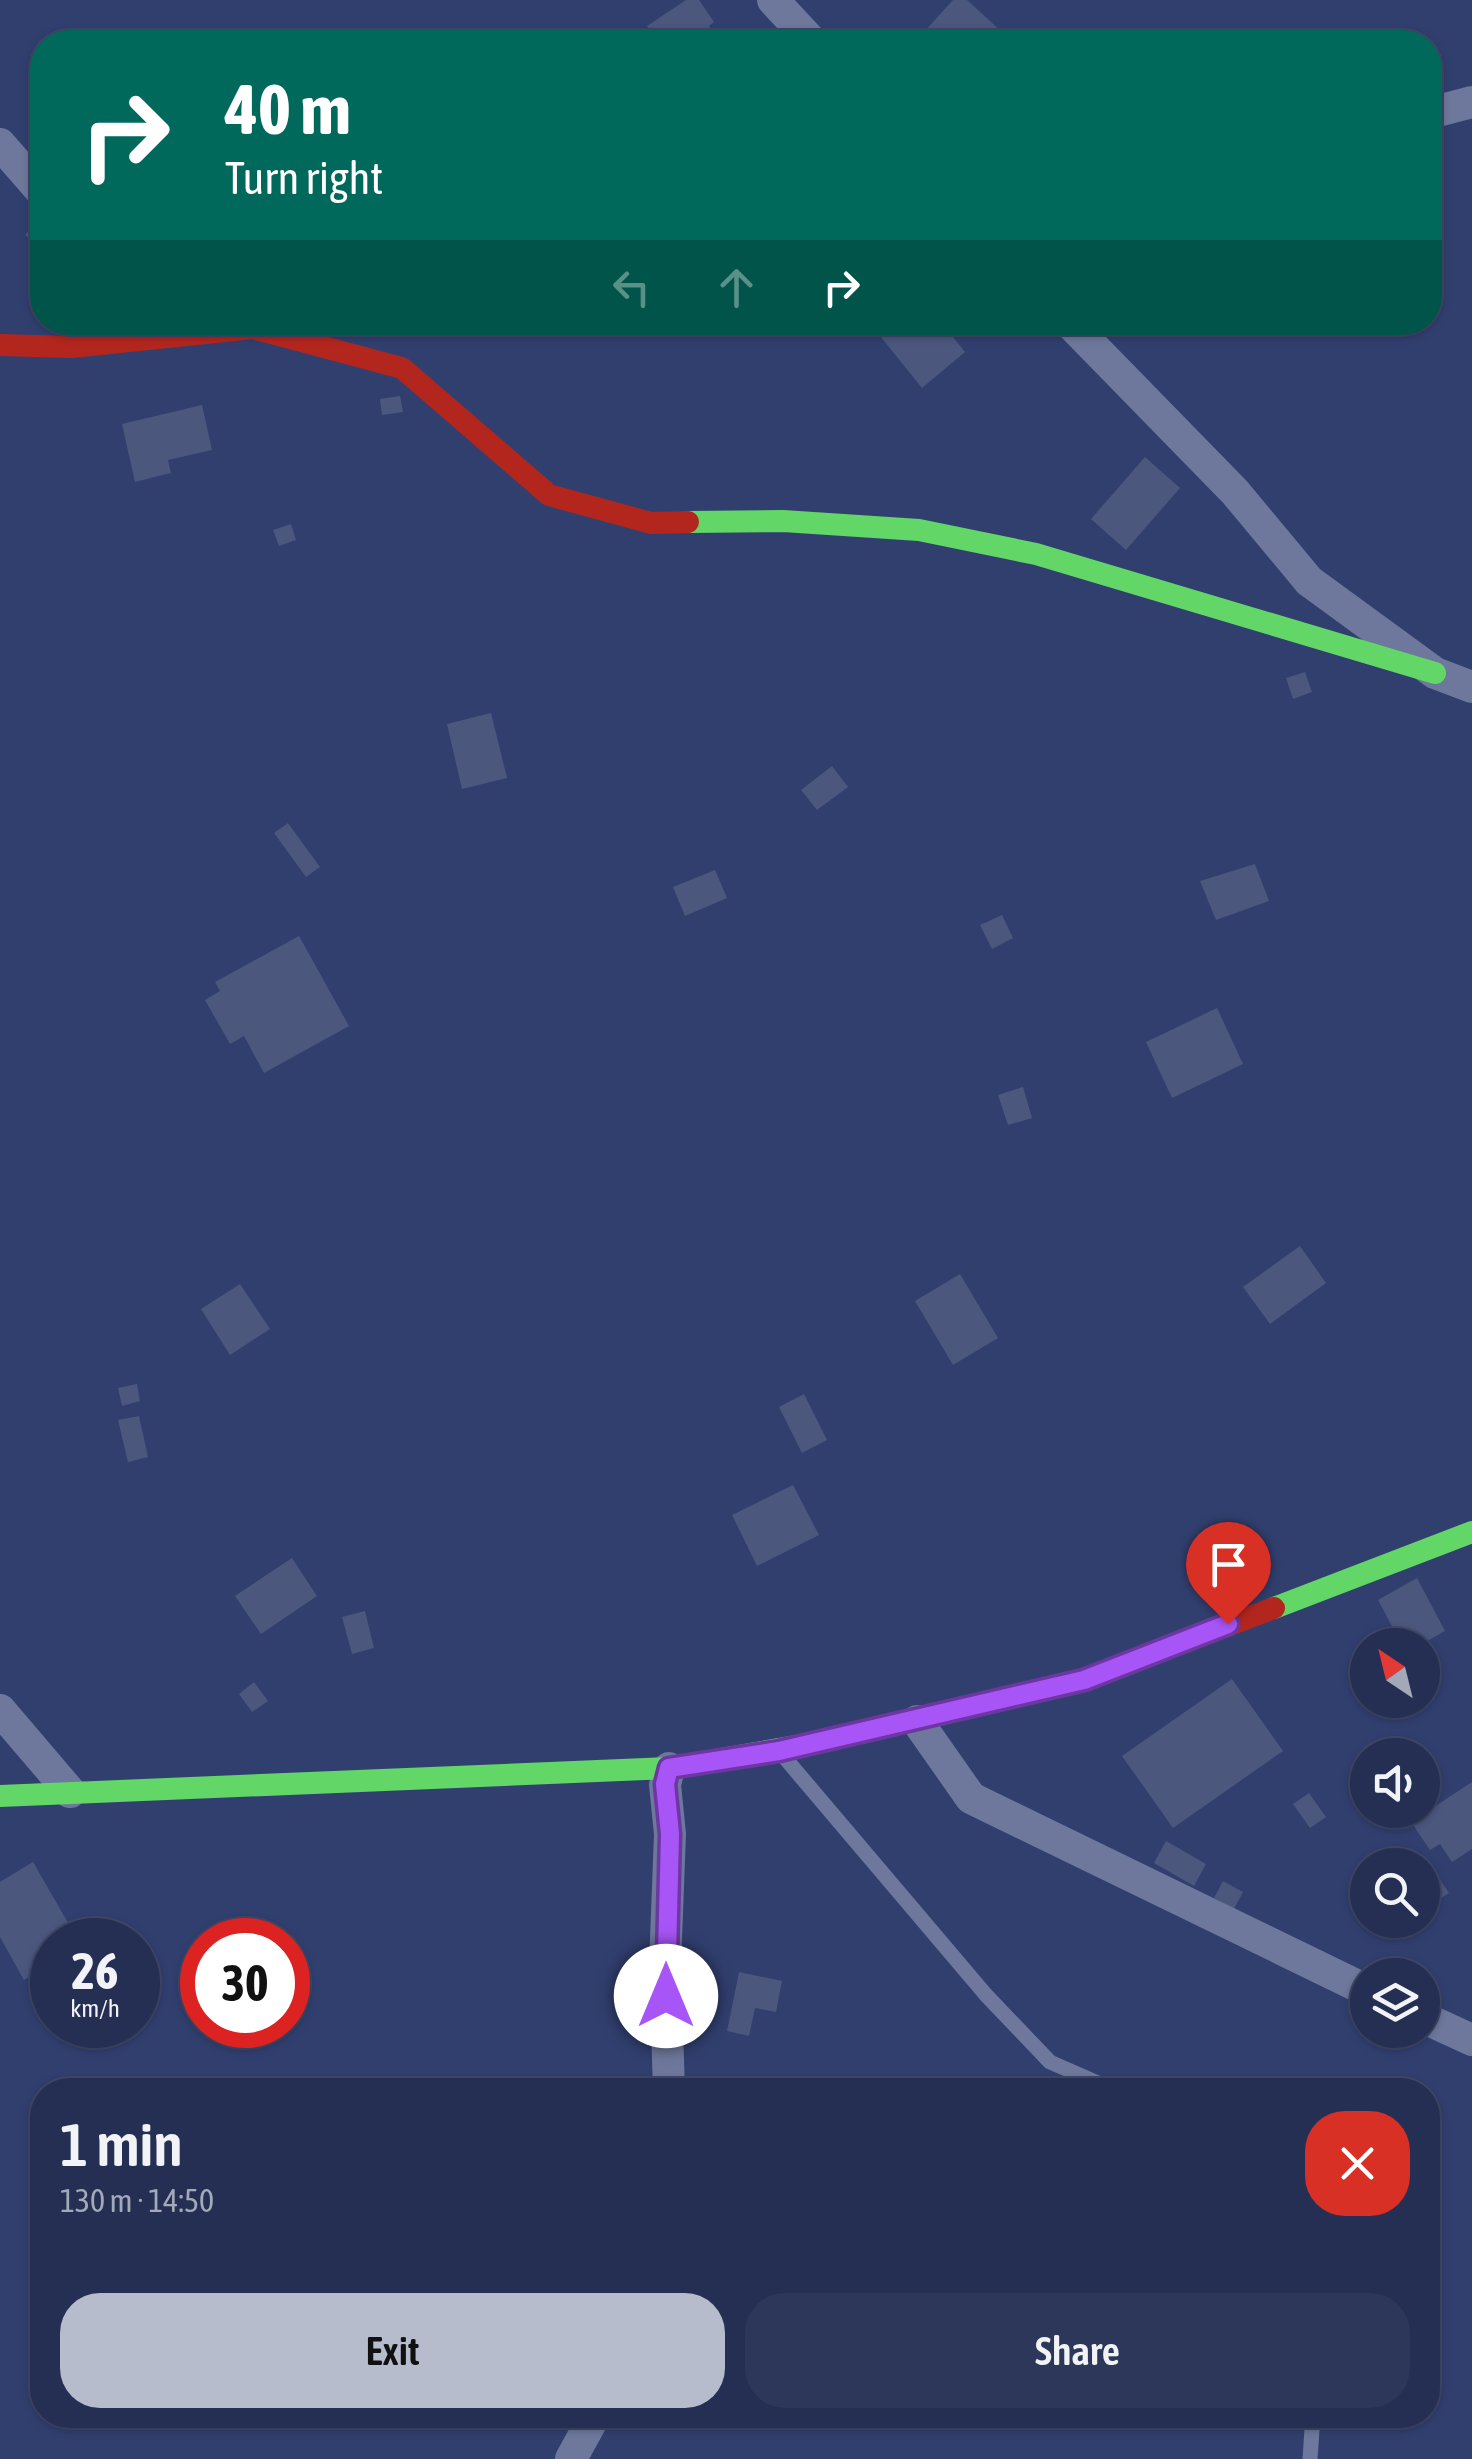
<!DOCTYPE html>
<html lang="en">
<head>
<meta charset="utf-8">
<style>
	body { margin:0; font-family:"Asap Condensed",sans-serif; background:#2d375a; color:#f1f3f6; height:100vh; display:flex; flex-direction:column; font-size:38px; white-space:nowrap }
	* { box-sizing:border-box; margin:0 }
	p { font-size:32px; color:#a3a9b8 }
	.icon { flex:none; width:55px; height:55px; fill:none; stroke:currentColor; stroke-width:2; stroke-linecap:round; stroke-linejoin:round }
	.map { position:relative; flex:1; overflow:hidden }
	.sheet { position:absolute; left:30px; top:2078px; width:1410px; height:350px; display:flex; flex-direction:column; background:#252f53; border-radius:40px; box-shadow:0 2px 8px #0004,0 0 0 2px #424a6a }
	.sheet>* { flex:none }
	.guide { position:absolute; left:30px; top:30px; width:1412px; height:305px; border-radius:40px; box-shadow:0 2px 8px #0004,0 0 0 2px #424a6a; background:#00695c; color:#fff; overflow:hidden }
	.needle { width:65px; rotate:325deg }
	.fabs { position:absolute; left:1350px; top:1628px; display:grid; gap:20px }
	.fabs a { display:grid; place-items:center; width:90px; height:90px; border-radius:50%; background:#252f53; box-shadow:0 2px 8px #0004,0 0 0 2px #424a6a; font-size:50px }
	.speed { position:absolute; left:30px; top:1918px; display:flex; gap:20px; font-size:50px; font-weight:700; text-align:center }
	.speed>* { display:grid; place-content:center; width:130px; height:130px; border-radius:50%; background:#252f53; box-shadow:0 2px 8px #0004,0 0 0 2px #424a6a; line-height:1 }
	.speed small { font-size:25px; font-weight:400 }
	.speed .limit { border:15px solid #d22; background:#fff; color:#111 }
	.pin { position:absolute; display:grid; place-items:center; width:85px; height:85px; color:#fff; margin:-102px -42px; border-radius:50% 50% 50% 0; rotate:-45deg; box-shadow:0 0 10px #0007 }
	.pin .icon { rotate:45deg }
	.me { position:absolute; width:110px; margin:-55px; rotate:0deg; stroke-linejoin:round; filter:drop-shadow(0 0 8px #0008) }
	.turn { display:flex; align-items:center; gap:35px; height:210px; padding:0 30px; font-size:45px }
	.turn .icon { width:130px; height:130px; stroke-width:2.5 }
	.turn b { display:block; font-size:70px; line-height:85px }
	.lanes { display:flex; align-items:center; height:95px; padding:0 30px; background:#0003; justify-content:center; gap:50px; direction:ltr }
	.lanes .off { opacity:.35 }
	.round { display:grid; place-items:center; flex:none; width:105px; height:105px; border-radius:40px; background:#2d375a }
	.overview { display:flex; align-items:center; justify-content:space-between; height:170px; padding:0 30px }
	h1 { font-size:60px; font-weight:600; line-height:75px }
	.action { display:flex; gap:20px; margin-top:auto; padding:20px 30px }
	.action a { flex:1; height:115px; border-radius:40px; background:#b7bccd; color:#111; font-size:40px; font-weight:600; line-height:115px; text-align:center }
	.action a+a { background:#2d375a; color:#f1f3f6 }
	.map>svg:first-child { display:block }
	.building { fill:#4c577e }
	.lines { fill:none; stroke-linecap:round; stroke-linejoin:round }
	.lane { stroke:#6d789c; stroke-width:15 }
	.street { stroke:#6d789c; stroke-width:32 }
	.fast { stroke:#63d668; stroke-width:22 }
	.jam { stroke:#b3261e; stroke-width:22 }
	.route-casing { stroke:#6d37a1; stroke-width:25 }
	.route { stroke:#a855f7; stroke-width:18 }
</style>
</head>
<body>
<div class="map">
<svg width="1472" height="2459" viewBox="0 0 1472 2459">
	<rect width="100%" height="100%" fill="#313f6f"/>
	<path class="building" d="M 686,0 L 699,0 L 714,22 L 709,26 L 721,42 L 658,42 L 647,26 Z
		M 953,0 L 967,0 L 1013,42 L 915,42 Z
		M 42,216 L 42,250 L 25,235 Z
		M 876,322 L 941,322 L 965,352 L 922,388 L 872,326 Z
		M 400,396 L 403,412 L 382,415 L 380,399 Z
		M 202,405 L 212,450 L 168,460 L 171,473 L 135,482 L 122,424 Z
		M 1145,457 L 1180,488 L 1126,550 L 1091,519 Z
		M 291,524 L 296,540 L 279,546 L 273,530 Z
		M 1305,672 L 1312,692 L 1293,699 L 1286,678 Z
		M 491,713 L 507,778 L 462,789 L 447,724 Z
		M 832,766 L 848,787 L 817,810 L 801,790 Z
		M 288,823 L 320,867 L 306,877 L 274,833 Z
		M 1255,864 L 1269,901 L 1216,920 L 1200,881 Z
		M 715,870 L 727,898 L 685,916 L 673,887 Z
		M 1002,915 L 1013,938 L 992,949 L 980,925 Z
		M 299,936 L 349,1026 L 264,1073 L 244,1036 L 230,1044 L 205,1000 L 220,991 L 215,982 Z
		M 1217,1008 L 1243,1064 L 1172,1098 L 1146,1042 Z
		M 1023,1087 L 1032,1118 L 1008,1125 L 998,1095 Z
		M 1300,1246 L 1326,1283 L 1270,1324 L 1243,1287 Z
		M 960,1274 L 998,1338 L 953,1365 L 915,1301 Z
		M 240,1284 L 270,1329 L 230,1355 L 201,1309 Z
		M 137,1384 L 140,1401 L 122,1406 L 118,1388 Z
		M 804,1394 L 827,1440 L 802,1453 L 779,1407 Z
		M 139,1416 L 148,1457 L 128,1462 L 118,1420 Z
		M 793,1485 L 819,1535 L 757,1566 L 732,1515 Z
		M 292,1558 L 317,1596 L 261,1634 L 235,1596 Z
		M 1417,1578 L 1445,1631 L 1420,1645 L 1402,1645 L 1378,1600 Z
		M 365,1611 L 374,1648 L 352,1654 L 342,1617 Z
		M 1232,1679 L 1283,1751 L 1173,1828 L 1122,1756 Z
		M 254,1682 L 268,1701 L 252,1712 L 239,1694 Z
		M 1472,1782 L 1472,1849 L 1452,1862 L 1440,1844 L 1430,1850 L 1411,1822 Z
		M 1309,1793 L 1326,1817 L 1310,1828 L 1293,1804 Z
		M 1166,1841 L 1206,1864 L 1194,1886 L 1154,1863 Z
		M 33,1862 L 78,1940 L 52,1940 L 52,1963 L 24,1980 L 0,1937 L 0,1882 Z
		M 1430,1865 L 1449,1893 L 1422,1910 L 1422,1871 Z
		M 1223,1881 L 1243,1892 L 1234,1909 L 1214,1898 Z
		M 739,1972 L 782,1981 L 776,2012 L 755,2008 L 749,2036 L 727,2031 Z"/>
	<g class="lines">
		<path class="lane" d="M 785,1758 L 986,1995 L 1050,2062 L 1114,2090
			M 1310,2459 L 1313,2415"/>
		<path class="street" d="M 773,0 L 812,42
			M 1430,113 L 1472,102
			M 0,144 L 42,192
			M 1069,322 L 1235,492 L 1309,581 L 1435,673 L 1472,687
			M 0,1710 L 70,1792
			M 917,1721 L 971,1798 L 1368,1991
			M 669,1768 L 665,1785 L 670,1834 L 665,1965 L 669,2090
			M 1422,2017 L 1472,2040
			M 571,2459 L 595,2415"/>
		<path class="fast" d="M 688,522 L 783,521 L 919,530 L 1036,554 L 1435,673
			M 1274,1608 L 1472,1532
			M 0,1796 L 669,1768 L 814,1743"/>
		<path class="jam" d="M 0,345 L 72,347 L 253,328 L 402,368 L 549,495 L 651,523 L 688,522
			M 814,1743 L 1085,1680 L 1274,1608"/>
	</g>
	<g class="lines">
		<g class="route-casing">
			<path id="route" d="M 666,1996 L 670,1834 L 665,1784 L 669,1768 L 779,1751 L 1084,1680 L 1228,1624"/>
		</g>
		<use href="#route" class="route"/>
	</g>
</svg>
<div class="fabs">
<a><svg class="needle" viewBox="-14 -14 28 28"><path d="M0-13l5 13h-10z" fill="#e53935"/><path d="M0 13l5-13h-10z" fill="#a3a9b8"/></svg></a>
<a><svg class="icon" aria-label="sound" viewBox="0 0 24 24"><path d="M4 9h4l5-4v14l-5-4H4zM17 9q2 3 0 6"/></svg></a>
<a><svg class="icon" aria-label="search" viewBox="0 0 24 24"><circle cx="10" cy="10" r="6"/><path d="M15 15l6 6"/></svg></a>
<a><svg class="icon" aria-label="layers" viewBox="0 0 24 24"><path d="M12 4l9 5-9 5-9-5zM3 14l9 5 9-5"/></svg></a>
</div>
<div class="speed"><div>26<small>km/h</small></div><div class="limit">30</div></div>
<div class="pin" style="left:1228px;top:1624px;background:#d93025"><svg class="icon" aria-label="arrive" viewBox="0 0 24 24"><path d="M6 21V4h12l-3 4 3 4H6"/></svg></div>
<svg class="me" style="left:666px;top:1996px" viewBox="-20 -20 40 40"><circle r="19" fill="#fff"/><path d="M0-13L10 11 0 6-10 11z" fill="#a855f7"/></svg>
<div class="guide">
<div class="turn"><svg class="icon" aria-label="right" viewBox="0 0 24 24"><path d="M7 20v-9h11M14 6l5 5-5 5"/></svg><div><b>40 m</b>Turn right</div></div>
<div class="lanes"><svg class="icon off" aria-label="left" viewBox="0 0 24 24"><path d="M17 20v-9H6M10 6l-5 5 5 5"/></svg><svg class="icon off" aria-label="ahead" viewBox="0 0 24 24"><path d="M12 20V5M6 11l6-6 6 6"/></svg><svg class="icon" aria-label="right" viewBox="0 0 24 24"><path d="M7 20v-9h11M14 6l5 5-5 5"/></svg></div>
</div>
<section class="sheet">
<div class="overview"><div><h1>1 min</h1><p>130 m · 14:50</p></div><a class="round" style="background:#d93025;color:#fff"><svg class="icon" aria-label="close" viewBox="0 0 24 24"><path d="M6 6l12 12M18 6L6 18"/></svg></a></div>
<div class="action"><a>Exit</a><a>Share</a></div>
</section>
</div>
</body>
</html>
